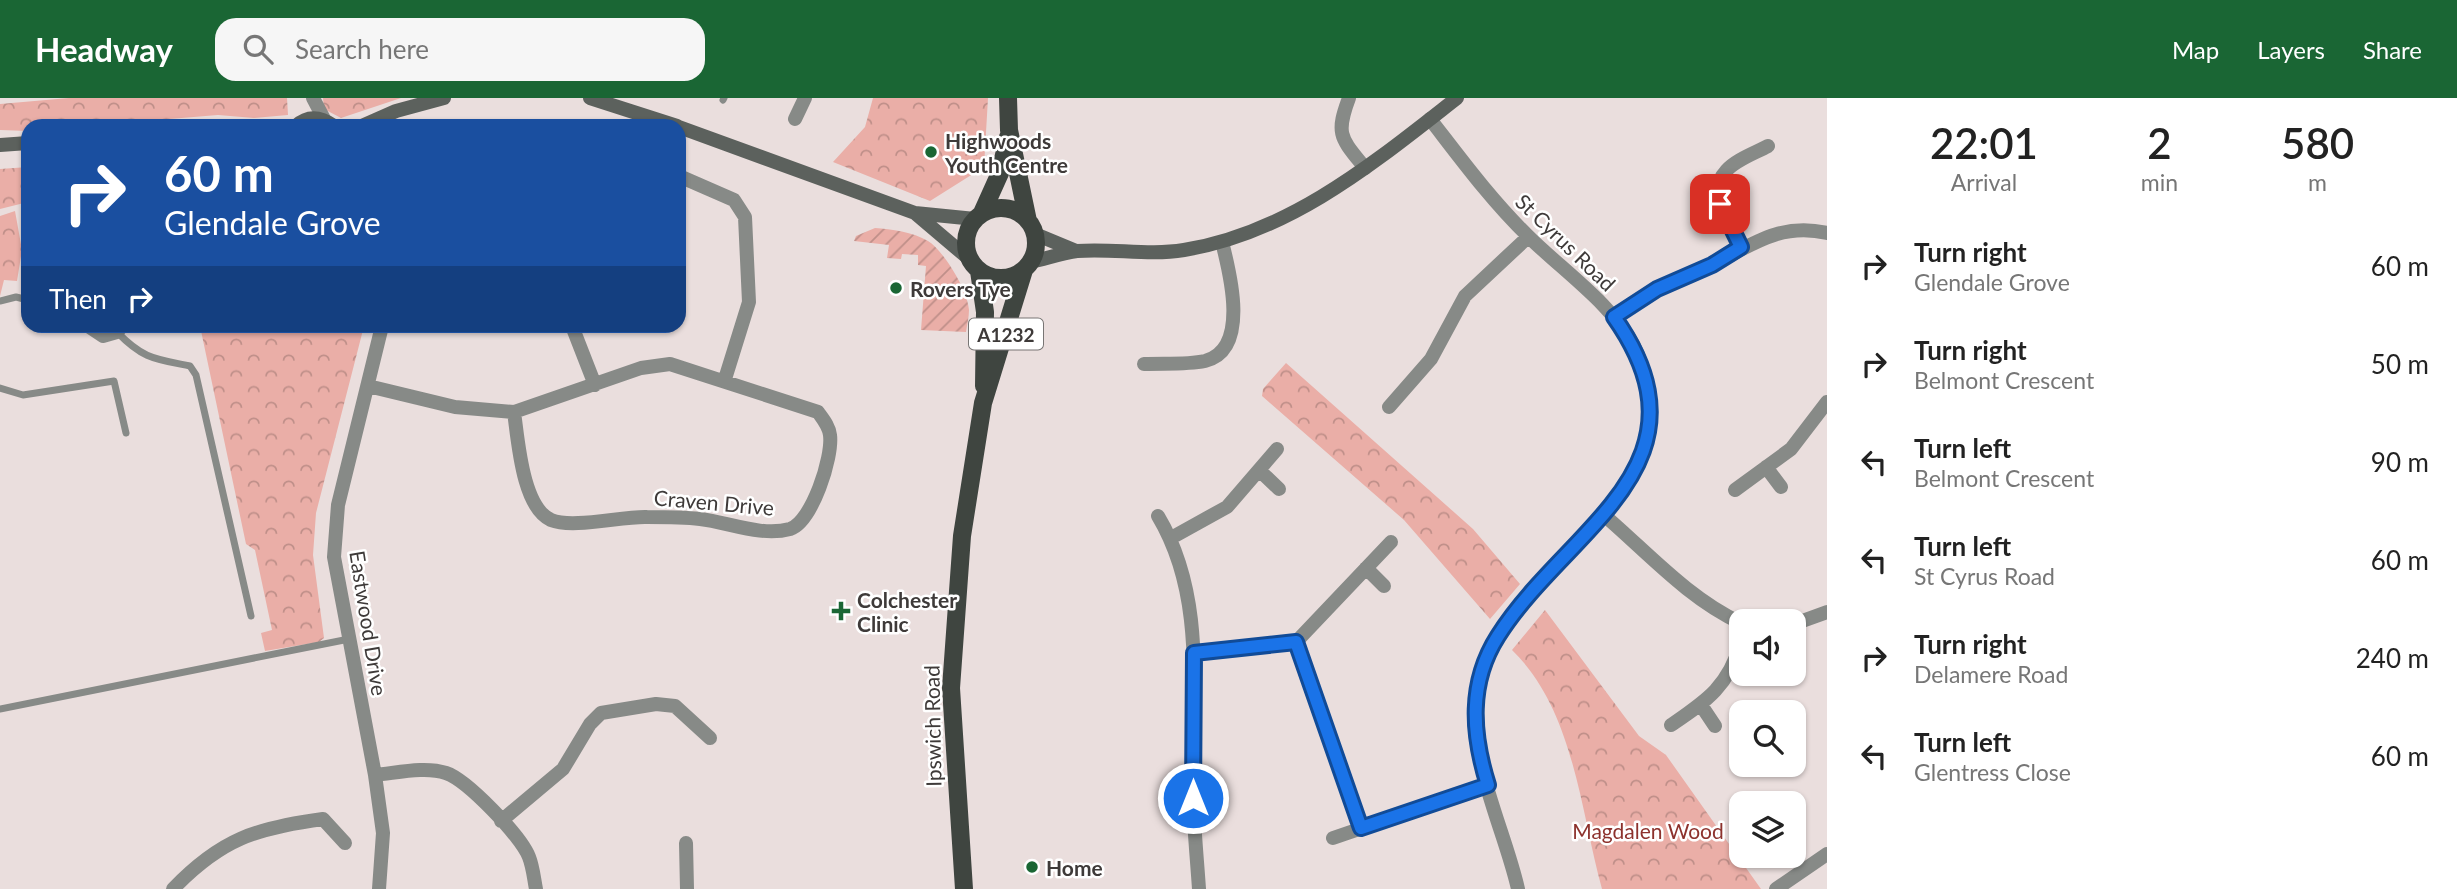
<!DOCTYPE html>
<html lang="en">
<head>
<meta charset="utf-8">
<style>
	body { margin:0; font-family:Lato,sans-serif; background:#f6f6f6; color:#222; height:100vh; display:flex; flex-direction:column; font-size:26px; white-space:nowrap }
	* { box-sizing:border-box; margin:0 }
	p { font-size:23px; color:#767676 }
	.icon { flex:none; width:38px; height:38px; fill:none; stroke:currentColor; stroke-width:2; stroke-linecap:round; stroke-linejoin:round }
	.map { position:relative; flex:1; overflow:hidden }
	.drawer { display:flex; flex-direction:column; background:#fff; width:630px }
	.drawer>* { flex:none }
	.hud { position:absolute; left:21px; top:21px; width:665px; height:214px; border-radius:21px; box-shadow:0 2px 5px #0004; background:#1a4fa0; color:#fff; overflow:hidden }
	.buttons { position:absolute; left:1729px; top:511px; display:grid; gap:14px }
	.buttons a { display:grid; place-items:center; width:77px; height:77px; border-radius:14px; background:#fff; box-shadow:0 2px 5px #0004; font-size:35px }
	.pin { position:absolute; display:grid; place-items:center; width:60px; height:60px; color:#fff; margin:-30px; border-radius:14px; box-shadow:0 4px 10px #0006 }
	.me { position:absolute; width:77px; margin:-38px; rotate:0deg; stroke-linejoin:round; filter:drop-shadow(0 0 5px #0008) }
	.turn { display:flex; align-items:center; gap:24px; height:147px; padding:0 28px; font-size:32px }
	.turn .icon { width:91px; height:91px; stroke-width:2.5 }
	.turn b { display:block; font-size:49px; line-height:60px }
	.then { display:flex; align-items:center; height:66px; padding:0 28px; background:#0003; gap:14px; font-size:26px }
	.eta { display:flex; justify-content:space-evenly; align-items:center; height:119px; text-align:center }
	.eta b { font-size:42px; font-weight:600; line-height:49px }
	ul { padding:0; list-style:none }
	li { display:flex; align-items:center; gap:21px; height:98px; padding:0 28px }
	li div { flex:1 }
	li b { display:block; font-size:26px }
	li em { font-style:normal }
	header { display:flex; align-items:center; gap:42px; box-sizing:border-box; height:98px; padding:0 35px; background:#1a6634; color:#fff }
	header strong { font-size:33px }
	nav { display:flex; gap:38px; margin-inline-start:auto; font-size:24px }
	.search { width:490px; height:63px; background:#f6f6f6; display:flex; align-items:center; gap:18px; box-sizing:border-box; padding:0 24px; border-radius:21px; color:#767676; font-size:26px }
	main { display:flex; flex:1; min-height:0 }
	.map>svg:first-child { display:block }
	.forest { fill:url(#forest-crowns) }
	.garden { fill:url(#garden-furrows) }
	.lines { fill:none; stroke-linecap:round; stroke-linejoin:round }
	.lane { stroke:#878a87; stroke-width:7 }
	.street { stroke:#878a87; stroke-width:14 }
	.secondary { stroke:#5c615d; stroke-width:14 }
	.primary { stroke:#3f4540; stroke-width:18 }
	.route-casing { stroke:#114b97; stroke-width:18 }
	.route { stroke:#1a73e8; stroke-width:12 }
	.poi-dot { fill:#1a6634; stroke:#fff; stroke-width:2.5 }
	.labels { text-anchor:middle; dominant-baseline:central; stroke-width:5; stroke-linejoin:round; paint-order:stroke }
	.shield { fill:#fff; stroke:#787574; stroke-width:2 }
	.shield-label { font-size:19px; font-weight:bold; fill:#3e3a39 }
	.poi-label { font-size:21px; font-weight:bold; fill:#3e3a39; stroke:#fff; text-anchor:start }
	.street-label { font-size:21px; fill:#3e3a39; stroke:#fff }
	.park-label { font-size:21px; fill:#8d322d; stroke:#fff }
</style>
</head>
<body>
<header>
<strong>Headway</strong>
<div class="search"><svg class="icon" aria-label="search" viewBox="0 0 24 24"><circle cx="10" cy="10" r="6"/><path d="M15 15l6 6"/></svg>Search here</div>
<nav><a>Map</a><a>Layers</a><a>Share</a></nav>
</header>
<main>
<div class="map">
<svg width="1827" height="791" viewBox="0 0 1827 791">
	<defs>
		<pattern id="forest-crowns" width="20" height="18" patternUnits="userSpaceOnUse" patternTransform="scale(1.75)"><rect width="20" height="18" fill="#eaaea7"/><path d="M2 6a3 3 0 1 1 6 0M12 15a3 3 0 1 1 6 0" fill="none" stroke="#bf8f89"/></pattern>
		<pattern id="garden-furrows" width="10" height="10" patternUnits="userSpaceOnUse" patternTransform="scale(1.75)"><rect width="10" height="10" fill="#eaaea7"/><path d="M-1 1l2-2M0 10L10 0M9 11l2-2" fill="none" stroke="#bf8f89"/></pattern>
	</defs>
	<rect width="100%" height="100%" fill="#eadedd"/>
	<path class="forest" d="M 69,0 L 287,0 L 288,17 L 254,20 L 218,17 L 84,28 L 28,28 L 28,33 L 0,32 L 0,6 Z
		M 323,0 L 401,0 L 341,20 L 324,11 Z
		M 873,0 L 988,0 L 984,69 L 930,103 L 833,64 L 865,29 Z
		M 28,69 L 28,104 L 0,111 L 0,71 Z
		M 15,113 L 22,152 L 17,183 L 4,182 L 0,198 L 0,118 Z
		M 200,228 L 364,228 L 316,415 L 313,457 L 324,540 L 319,544 L 265,553 L 261,535 L 272,532 L 255,452 L 246,446 Z
		M 1286,265 L 1473,431 L 1520,486 L 1490,521 L 1404,422 L 1262,298 L 1263,291 Z
		M 1545,512 L 1639,638 L 1666,657 L 1761,791 L 1602,791 C 1580,711 1574,612 1512,552 Z"/>
	<path class="garden" d="M 875,130 C 891,131 913,134 928,143 C 944,153 968,193 969,212 C 969,219 967,227 966,234 L 921,232 L 926,168 L 918,167 L 918,157 L 902,156 L 901,161 L 887,160 L 889,147 L 854,143 L 856,138 Z"/>
	<g class="lines">
		<path class="lane" d="M 723,2 L 724,0
			M 0,203 L 16,199 L 28,202
			M 117,234 C 143,261 155,261 190,268 L 196,277 L 251,518
			M 0,290 L 23,297 L 114,283 L 126,335
			M 0,611 L 349,541"/>
		<path class="street" d="M 313,0 L 324,21
			M 1349,0 C 1335,37 1341,40 1365,70
			M 795,21 L 805,0
			M 1430,21 C 1461,61 1491,102 1528,138 C 1561,171 1613,207 1634,248 C 1706,397 1509,463 1478,586 C 1462,650 1504,728 1518,791
			M 679,78 L 734,102 L 745,119 L 749,204 L 725,281
			M 1741,149 C 1731,129 1706,94 1726,73 C 1735,62 1755,55 1768,48
			M 1614,219 C 1629,209 1644,197 1660,189 C 1676,182 1693,176 1710,168 C 1750,148 1779,124 1827,135
			M 88,228 L 103,238 L 117,234 L 122,228
			M 572,228 L 595,287
			M 1144,266 C 1163,265 1186,267 1205,263 C 1250,252 1230,175 1222,144
			M 368,288 L 455,309 L 514,314 L 641,270 L 670,266 L 818,314 C 823,321 829,328 830,337 C 833,359 812,424 790,431 C 761,439 728,424 700,421 C 683,419 664,419 647,419 C 622,418 573,431 551,422 C 522,409 518,341 514,314
			M 1389,309 L 1431,261 L 1465,198 L 1528,139
			M 1766,369 L 1781,389
			M 1259,372 L 1279,391
			M 1735,392 L 1791,351 L 1827,304
			M 1158,418 C 1209,503 1190,606 1193,700 C 1194,731 1197,761 1199,791
			M 1605,418 C 1648,455 1689,501 1741,525
			M 1171,440 L 1227,409 L 1277,351
			M 1366,470 L 1384,488
			M 1794,526 L 1827,514
			M 1296,544 L 1361,730
			M 1194,555 L 1296,544 L 1391,444
			M 1701,607 L 1715,628
			M 1671,627 C 1706,603 1728,589 1741,545
			M 375,677 C 397,675 425,668 446,675 C 467,682 521,738 529,759 C 533,769 534,781 536,791
			M 501,723 L 563,671 L 590,626 L 601,615 L 656,606 L 675,608 L 710,640
			M 1333,740 L 1488,687
			M 686,745 L 687,791
			M 173,791 C 221,741 256,730 323,721 L 345,745
			M 379,791 L 383,735 L 375,677 L 334,459 L 338,407 L 382,228
			M 1776,791 L 1827,756"/>
		<path class="secondary" d="M 590,0 L 677,28
			M 296,28 C 309,16 321,19 334,28
			M 362,28 L 396,13 L 444,0
			M 679,29 L 915,115 L 975,121
			M 0,47 L 28,45
			M 916,116 L 968,160
			M 1035,136 L 1076,153
			M 1030,164 C 1045,161 1062,155 1077,153 C 1113,150 1148,158 1184,152 C 1290,135 1375,64 1457,0"/>
		<path class="primary" d="M 1008,0 L 1009,32 L 1028,123
			M966 145a35 35 0 1 1 70 0a35 35 0 1 1-70 0Z
			M 982,115 L 1000,75 L 1008,39
			M 979,173 L 985,214 L 984,288
			M 964,791 L 951,590 L 962,438 L 983,305 L 1024,172"/>
	</g>
	<g class="lines">
		<g class="route-casing">
			<path id="route" d="M 1193,700 L 1194,555 L 1296,544 L 1361,730 L 1488,687 C 1472,636 1468,585 1498,538 C 1566,430 1719,368 1614,219 L 1657,191 L 1712,167 L 1741,149 L 1720,106"/>
		</g>
		<use href="#route" class="route"/>
	</g>
	<g class="poi-dot">
		<circle cx="931" cy="54" r="7"/>
		<circle cx="896" cy="190" r="7"/>
		<path d="M837.5 502.5h7v7h7v7h-7v7h-7v-7h-7v-7h7z"/>
		<circle cx="1032" cy="769" r="7"/>
	</g>
	<g class="labels">
		<rect class="shield" x="969" y="220.5" width="74" height="31" rx="5"/>
		<g class="shield-label">
			<text x="1006" y="236">A1232</text>
		</g>
		<g class="poi-label">
			<text x="945" y="42">Highwoods<tspan x="945" dy="24">Youth Centre</tspan></text>
			<text x="910" y="190">Rovers Tye</text>
			<text x="857" y="501">Colchester<tspan x="857" dy="24">Clinic</tspan></text>
			<text x="1046" y="769">Home</text>
		</g>
		<g class="street-label">
			<text transform="translate(1566 144) rotate(44)">St Cyrus Road</text>
			<text transform="translate(714 404) rotate(5)">Craven Drive</text>
			<text transform="translate(369 525) rotate(81)">Eastwood Drive</text>
			<text transform="translate(932 628) rotate(-91)">Ipswich Road</text>
		</g>
		<g class="park-label">
			<text x="1648" y="732">Magdalen Wood</text>
		</g>
	</g>
</svg>
<div class="buttons">
<a><svg class="icon" aria-label="sound" viewBox="0 0 24 24"><path d="M4 9h4l5-4v14l-5-4H4zM17 9q2 3 0 6"/></svg></a>
<a><svg class="icon" aria-label="search" viewBox="0 0 24 24"><circle cx="10" cy="10" r="6"/><path d="M15 15l6 6"/></svg></a>
<a><svg class="icon" aria-label="layers" viewBox="0 0 24 24"><path d="M12 4l9 5-9 5-9-5zM3 14l9 5 9-5"/></svg></a>
</div>
<div class="pin" style="left:1720px;top:106px;background:#d93025"><svg class="icon" aria-label="arrive" viewBox="0 0 24 24"><path d="M6 21V4h12l-3 4 3 4H6"/></svg></div>
<svg class="me" style="left:1193px;top:700px" viewBox="-20 -20 40 40"><circle r="17" fill="#1a73e8" stroke="#fff" stroke-width="3"/><path d="M0-11L8 9 0 5-8 9z" fill="#fff"/></svg>
<div class="hud">
<div class="turn"><svg class="icon" aria-label="right" viewBox="0 0 24 24"><path d="M7 20v-9h11M14 6l5 5-5 5"/></svg><div><b>60 m</b>Glendale Grove</div></div>
<div class="then">Then<svg class="icon" aria-label="right" viewBox="0 0 24 24"><path d="M7 20v-9h11M14 6l5 5-5 5"/></svg></div>
</div>
</div>
<section class="drawer">
<div class="eta">
<div><b>22:01</b><p>Arrival</p></div>
<div><b>2</b><p>min</p></div>
<div><b>580</b><p>m</p></div>
</div>
<ul>
<li><svg class="icon" aria-label="right" viewBox="0 0 24 24"><path d="M7 20v-9h11M14 6l5 5-5 5"/></svg><div><b>Turn right</b><p>Glendale Grove</p></div><em>60 m</em></li>
<li><svg class="icon" aria-label="right" viewBox="0 0 24 24"><path d="M7 20v-9h11M14 6l5 5-5 5"/></svg><div><b>Turn right</b><p>Belmont Crescent</p></div><em>50 m</em></li>
<li><svg class="icon" aria-label="left" viewBox="0 0 24 24"><path d="M17 20v-9H6M10 6l-5 5 5 5"/></svg><div><b>Turn left</b><p>Belmont Crescent</p></div><em>90 m</em></li>
<li><svg class="icon" aria-label="left" viewBox="0 0 24 24"><path d="M17 20v-9H6M10 6l-5 5 5 5"/></svg><div><b>Turn left</b><p>St Cyrus Road</p></div><em>60 m</em></li>
<li><svg class="icon" aria-label="right" viewBox="0 0 24 24"><path d="M7 20v-9h11M14 6l5 5-5 5"/></svg><div><b>Turn right</b><p>Delamere Road</p></div><em>240 m</em></li>
<li><svg class="icon" aria-label="left" viewBox="0 0 24 24"><path d="M17 20v-9H6M10 6l-5 5 5 5"/></svg><div><b>Turn left</b><p>Glentress Close</p></div><em>60 m</em></li>
</ul>
</section>
</main>
</body>
</html>
